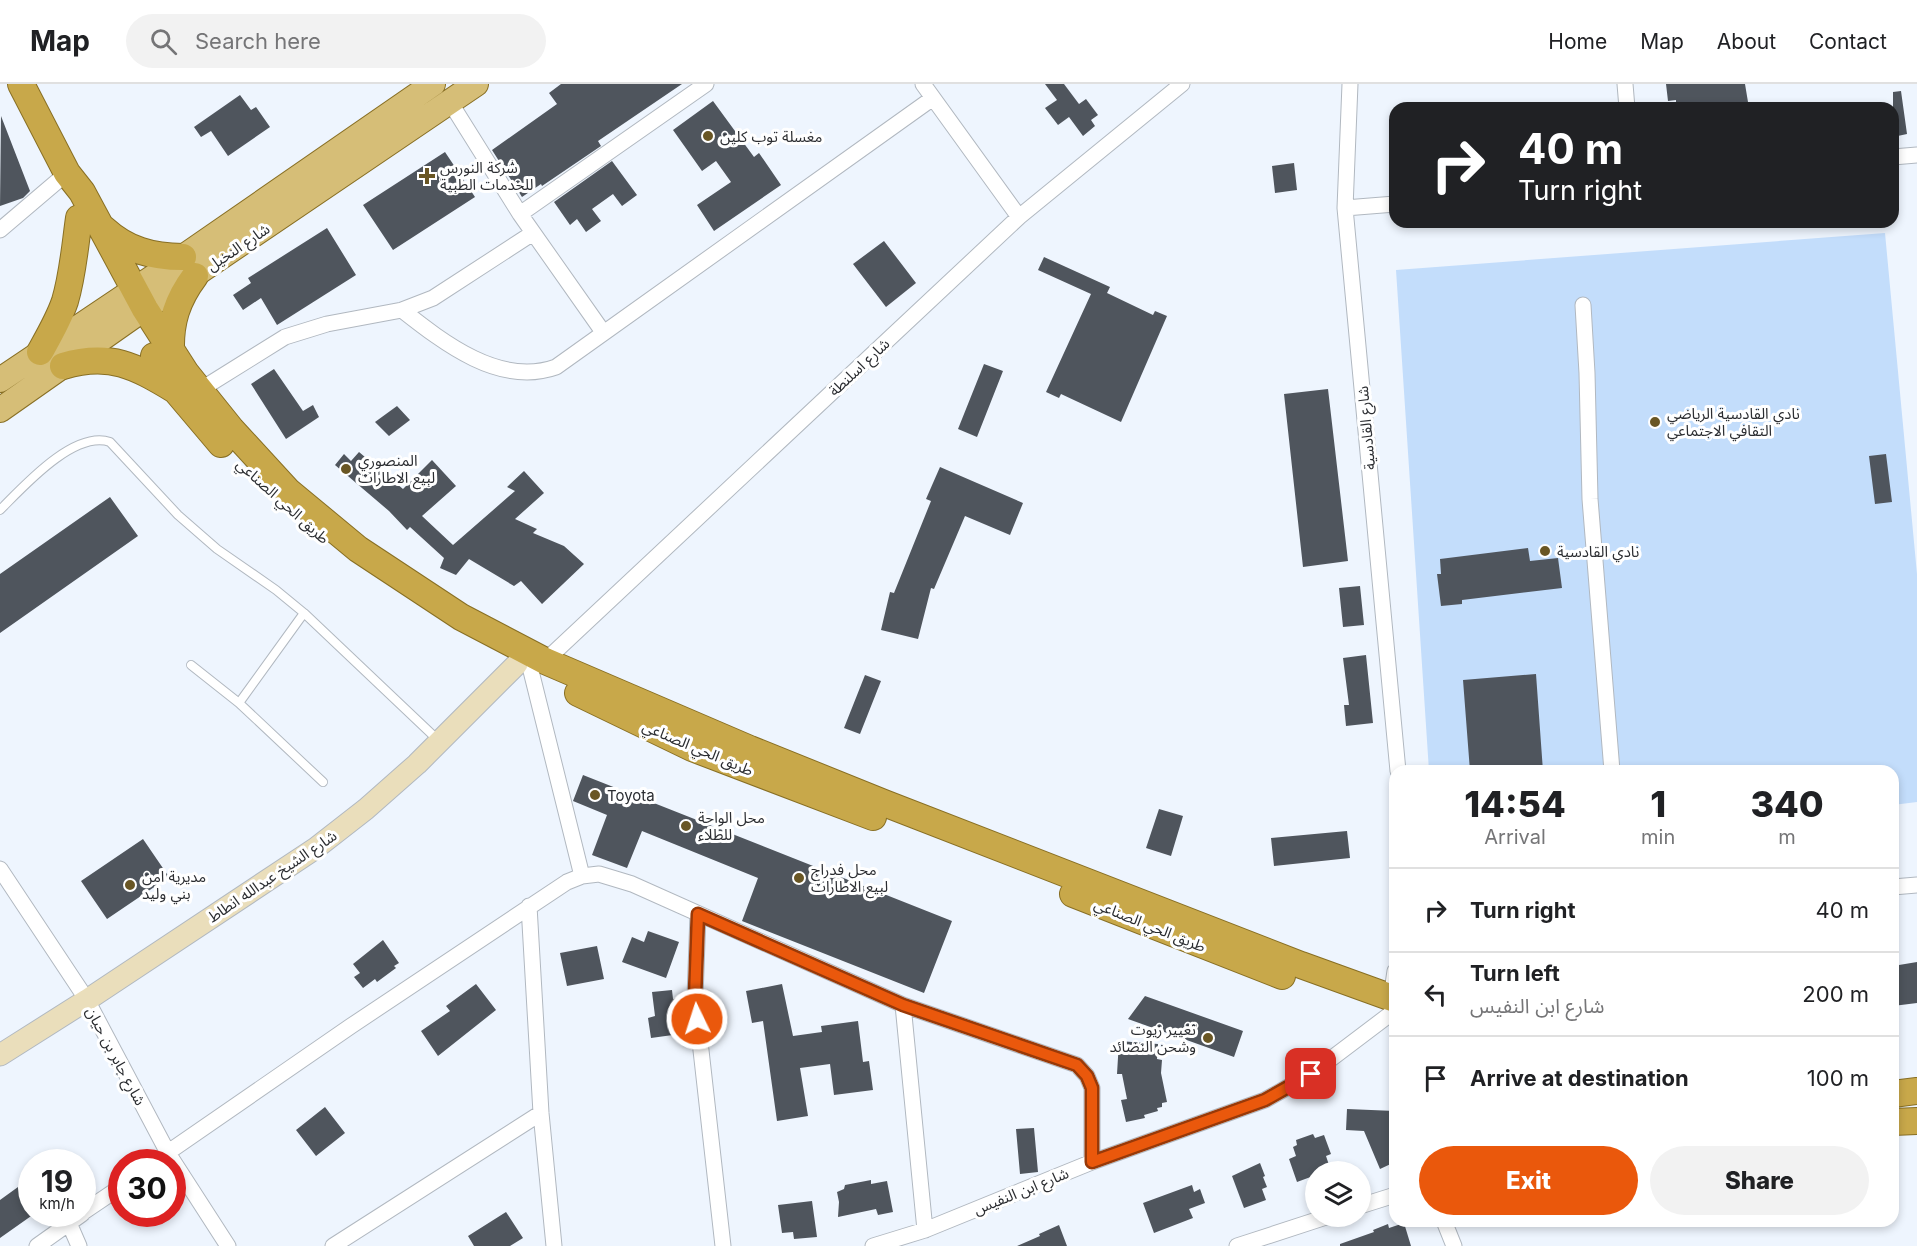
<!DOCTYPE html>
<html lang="en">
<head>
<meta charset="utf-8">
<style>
	body { margin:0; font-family:Inter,"Noto Sans Arabic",sans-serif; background:#f2f2f2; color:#202124; height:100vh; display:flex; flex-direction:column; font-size:22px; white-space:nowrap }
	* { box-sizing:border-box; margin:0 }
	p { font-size:20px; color:#757577 }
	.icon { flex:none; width:33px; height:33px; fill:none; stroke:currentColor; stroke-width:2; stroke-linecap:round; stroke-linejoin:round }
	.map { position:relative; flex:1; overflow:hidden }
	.drawer { position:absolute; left:1389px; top:681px; width:510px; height:462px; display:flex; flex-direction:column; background:#fff; border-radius:18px; box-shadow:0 3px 9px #0003 }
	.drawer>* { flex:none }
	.guide { position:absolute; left:1389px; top:18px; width:510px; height:126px; border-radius:18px; box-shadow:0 3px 9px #0003; background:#202124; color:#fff; overflow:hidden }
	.tools { position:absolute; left:1305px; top:1077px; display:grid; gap:12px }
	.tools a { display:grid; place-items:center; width:66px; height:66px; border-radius:50%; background:#fff; box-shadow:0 3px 9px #0003; font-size:30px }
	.speed { position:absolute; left:18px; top:1065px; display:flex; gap:12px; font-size:30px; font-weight:700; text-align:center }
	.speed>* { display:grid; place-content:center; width:78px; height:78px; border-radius:50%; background:#fff; box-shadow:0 3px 9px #0003; line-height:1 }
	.speed small { font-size:15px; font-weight:400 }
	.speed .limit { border:9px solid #d22; background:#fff; color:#111 }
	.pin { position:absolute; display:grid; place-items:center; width:51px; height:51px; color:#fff; margin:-26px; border-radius:12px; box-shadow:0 3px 9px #0006 }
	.me { position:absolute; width:66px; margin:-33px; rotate:356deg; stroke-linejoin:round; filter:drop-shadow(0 0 4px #0008) }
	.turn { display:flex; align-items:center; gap:21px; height:126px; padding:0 30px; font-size:27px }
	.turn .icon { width:78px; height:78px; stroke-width:2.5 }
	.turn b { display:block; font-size:42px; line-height:51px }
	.eta { display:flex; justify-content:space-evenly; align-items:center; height:102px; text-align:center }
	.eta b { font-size:36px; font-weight:800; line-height:42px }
	.action { display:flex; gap:12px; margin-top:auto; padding:12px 30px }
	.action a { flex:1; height:69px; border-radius:36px; background:#ea580c; color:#fff; font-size:24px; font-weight:800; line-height:69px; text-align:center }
	.action a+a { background:#f2f2f2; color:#202124 }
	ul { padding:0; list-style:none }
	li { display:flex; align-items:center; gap:18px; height:84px; padding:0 30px; border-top:2px solid #e0e0e0 }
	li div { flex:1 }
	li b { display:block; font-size:22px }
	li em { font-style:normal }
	header { display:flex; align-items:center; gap:36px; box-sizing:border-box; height:84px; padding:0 30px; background:#fff; border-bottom:2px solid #e0e0e0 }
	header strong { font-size:28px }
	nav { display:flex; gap:33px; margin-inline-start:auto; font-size:21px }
	.search { width:420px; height:54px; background:#f2f2f2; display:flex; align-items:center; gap:15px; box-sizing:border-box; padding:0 21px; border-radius:33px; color:#757577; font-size:22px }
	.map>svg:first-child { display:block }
	.green { fill:#c3ddfb }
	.building { fill:#4f555d }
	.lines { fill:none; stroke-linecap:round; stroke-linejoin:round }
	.service-casing { stroke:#b1b8c0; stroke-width:10 }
	.minor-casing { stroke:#b1b8c0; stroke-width:17 }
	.secondary-casing { stroke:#b1b8c0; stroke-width:23 }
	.primary-casing { stroke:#886f24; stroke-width:26 }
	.trunk-casing { stroke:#886f24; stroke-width:28 }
	.service { stroke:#fff; stroke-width:8 }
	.minor { stroke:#fff; stroke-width:15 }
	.secondary { stroke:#eadebb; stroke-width:21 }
	.primary { stroke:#d6be77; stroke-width:24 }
	.trunk { stroke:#c8a84a; stroke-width:26 }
	.route-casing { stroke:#983908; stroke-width:15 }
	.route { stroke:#ea580c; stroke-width:10 }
	.poi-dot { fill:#695624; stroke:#fff; stroke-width:2 }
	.labels { text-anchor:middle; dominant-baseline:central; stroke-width:6; stroke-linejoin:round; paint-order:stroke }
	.poi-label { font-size:15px; fill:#2b2d31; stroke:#fff; text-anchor:start }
	.street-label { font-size:15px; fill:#2b2d31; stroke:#fff }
</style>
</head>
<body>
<header>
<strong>Map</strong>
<div class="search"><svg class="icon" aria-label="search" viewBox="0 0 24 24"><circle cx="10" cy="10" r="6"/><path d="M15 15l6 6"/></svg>Search here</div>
<nav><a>Home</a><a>Map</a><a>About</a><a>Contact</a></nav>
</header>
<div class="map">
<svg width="1917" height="1162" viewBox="0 0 1917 1162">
	<rect width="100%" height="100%" fill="#eef5fe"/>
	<path class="green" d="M 1885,149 L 1917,490 L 1917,718 L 1893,721 L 1893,687 L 1429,687 L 1396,186 Z"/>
	<path class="building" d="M 561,0 L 682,0 L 598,57 L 601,62 L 542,102 L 541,100 L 522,113 L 492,66 L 557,20 L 549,9 Z
		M 1045,0 L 1064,0 L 1079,20 L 1086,15 L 1098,31 L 1091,36 L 1095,42 L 1083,52 L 1069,33 L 1058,41 L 1045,24 L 1057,16 Z
		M 1666,0 L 1745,0 L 1749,24 L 1676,24 L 1676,16 L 1668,17 Z
		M 1901,7 L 1907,50 L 1893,53 L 1893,8 Z
		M 240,11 L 251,26 L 256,23 L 270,43 L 228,72 L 211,47 L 201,53 L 194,43 Z
		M 713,17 L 754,73 L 759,69 L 781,101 L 714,147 L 697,121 L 731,98 L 716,77 L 702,87 L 673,46 Z
		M 1,32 L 30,107 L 23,114 L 0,122 Z
		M 445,68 L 475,113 L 393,166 L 363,121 Z
		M 612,77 L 637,111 L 622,122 L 613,110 L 592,125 L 601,137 L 586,148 L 577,135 L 570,141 L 554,118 Z
		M 1294,79 L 1297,106 L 1275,109 L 1272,82 Z
		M 327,144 L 356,191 L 277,241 L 261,214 L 243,226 L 233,211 L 251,199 L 248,194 Z
		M 884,157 L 916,199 L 886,223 L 853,180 Z
		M 1044,173 L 1110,203 L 1107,209 L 1153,231 L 1155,227 L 1167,232 L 1121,338 L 1061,310 L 1059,314 L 1046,308 L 1091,210 L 1038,186 Z
		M 984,280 L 1003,287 L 977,353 L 958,345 Z
		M 274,285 L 303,327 L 313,321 L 319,333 L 286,355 L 251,300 Z
		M 1328,305 L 1348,477 L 1303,483 L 1284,310 Z
		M 397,322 L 410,336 L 389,352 L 375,338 Z
		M 359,368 L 403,405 L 432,376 L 456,402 L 422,432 L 453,461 L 515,407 L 507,403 L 524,387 L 544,409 L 515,435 L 537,445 L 533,449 L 564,462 L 584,480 L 542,520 L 521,497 L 514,502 L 469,475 L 456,491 L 440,484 L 444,474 L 410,443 L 407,446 L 389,427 L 335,381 L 344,370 L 351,377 Z
		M 1886,370 L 1892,418 L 1875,420 L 1869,372 Z
		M 940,383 L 1023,419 L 1010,451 L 965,432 L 934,505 L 931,504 L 918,555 L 881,546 L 890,508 L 894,509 L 931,417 L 926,415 Z
		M 110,413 L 138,452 L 0,549 L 0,490 Z
		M 1528,464 L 1530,477 L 1558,474 L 1562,504 L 1462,516 L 1462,520 L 1441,522 L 1437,490 L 1441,490 L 1440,475 Z
		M 1360,502 L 1364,541 L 1343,543 L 1339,504 Z
		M 1366,571 L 1373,639 L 1346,642 L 1344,621 L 1349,621 L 1343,574 Z
		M 1536,590 L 1543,687 L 1470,687 L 1463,596 Z
		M 865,591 L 881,597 L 860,650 L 844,644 Z
		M 583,691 L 952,837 L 924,909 L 742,837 L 758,794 L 642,747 L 627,784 L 592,771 L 607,731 L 573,717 Z
		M 1159,725 L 1183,732 L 1171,772 L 1146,764 Z
		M 1347,747 L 1350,774 L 1274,782 L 1271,754 Z
		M 143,755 L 169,793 L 107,835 L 81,797 Z
		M 648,847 L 679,858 L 666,894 L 622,878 L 632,853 L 644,858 Z
		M 383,856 L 399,879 L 394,882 L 396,884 L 377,898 L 375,895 L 363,904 L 354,893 L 360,889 L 353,880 Z
		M 597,862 L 604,895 L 567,902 L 560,869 Z
		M 1917,878 L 1917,919 L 1893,922 L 1893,882 Z
		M 476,900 L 496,926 L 438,972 L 421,947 L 450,927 L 446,922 Z
		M 782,900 L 793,952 L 822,948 L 821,942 L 858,937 L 863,978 L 869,977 L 873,1006 L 834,1011 L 830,980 L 800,984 L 808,1032 L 777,1037 L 763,937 L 752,939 L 746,907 Z
		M 672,906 L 673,915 L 684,913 L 687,936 L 679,937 L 680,950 L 651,954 L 648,934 L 655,932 L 652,908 Z
		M 1145,912 L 1243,947 L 1234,973 L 1128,935 Z
		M 1119,957 L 1158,960 L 1157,975 L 1162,976 L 1161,989 L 1167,1018 L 1162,1019 L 1162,1023 L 1157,1024 L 1158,1027 L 1144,1031 L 1145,1034 L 1126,1038 L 1121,1016 L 1127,1015 L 1122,990 L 1117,990 Z
		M 325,1023 L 345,1049 L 316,1072 L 296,1046 Z
		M 1347,1025 L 1395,1027 L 1395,1078 L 1380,1085 L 1364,1047 L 1346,1046 Z
		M 1034,1044 L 1038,1088 L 1020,1090 L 1016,1045 Z
		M 1313,1050 L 1315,1054 L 1324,1051 L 1331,1070 L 1326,1072 L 1329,1081 L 1316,1086 L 1316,1091 L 1297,1098 L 1289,1075 L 1296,1072 L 1293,1063 L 1297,1061 L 1296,1056 Z
		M 1260,1079 L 1265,1092 L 1263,1093 L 1267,1103 L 1262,1105 L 1266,1116 L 1244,1124 L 1232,1092 Z
		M 871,1096 L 871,1100 L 887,1097 L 893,1128 L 878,1131 L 876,1125 L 838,1133 L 839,1118 L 837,1108 L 844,1105 L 845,1101 Z
		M 1192,1101 L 1194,1108 L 1200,1105 L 1205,1119 L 1189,1125 L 1193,1134 L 1154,1149 L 1143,1119 Z
		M 18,1103 L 32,1122 L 32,1130 L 34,1130 L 0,1154 L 0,1116 Z
		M 812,1117 L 817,1153 L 794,1155 L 793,1148 L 782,1149 L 778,1121 Z
		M 506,1128 L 523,1154 L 510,1162 L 474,1162 L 468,1152 Z
		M 1404,1139 L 1411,1162 L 1340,1162 L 1340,1160 L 1374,1148 L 1373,1146 L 1388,1140 L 1389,1144 Z
		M 1059,1141 L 1067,1162 L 1017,1162 L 1040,1152 L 1039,1150 Z"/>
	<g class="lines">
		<g class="service-casing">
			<path id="service" d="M 0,426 C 24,402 74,346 110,358 L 178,431 L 217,465 L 276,506 L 304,529 L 439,657
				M 191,581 L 239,619 L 323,698
				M 239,619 L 304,529"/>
		</g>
		<g class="minor-casing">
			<path id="minor" d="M 923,0 L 1019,133
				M 1350,0 L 1345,124 L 1398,687
				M 1625,0 L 1627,24
				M 450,18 L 520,130 L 603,248
				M 1893,73 L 1917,71
				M 1345,124 L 1395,120
				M 520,130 L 706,0
				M 0,146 L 67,89
				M 1583,221 L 1587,289 L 1590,415 L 1612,687
				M 402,226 C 444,259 500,303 556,283 L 933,14
				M 200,306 L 285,253 L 327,240 L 402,226 L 433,214 L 533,149
				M 545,577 L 1019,133 L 1182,0
				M 531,587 L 582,792
				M 0,785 L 87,916 L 168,1069 L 228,1162
				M 1893,803 L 1917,801
				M 529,822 L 541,1029 L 554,1162
				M 698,830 L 695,913 L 723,1162
				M 1391,914 L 1395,887
				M 903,921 L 925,1146
				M 154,1078 L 351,942 L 567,798 L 582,792 L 599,790 L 632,800 L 903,921 L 1077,981 L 1087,992 L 1092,1004 L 1092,1078
				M 1360,1122 L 1395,1111
				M 82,1129 L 122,1102
				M 1444,1137 L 1454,1162
				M 69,1139 L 79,1162
				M 37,1162 L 82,1130
				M 333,1162 L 541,1029
				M 873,1162 L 925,1146 L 1092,1078 L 1265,1016 L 1311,990 L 1389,931
				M 1237,1162 L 1329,1132"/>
		</g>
		<g class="secondary-casing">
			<path id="secondary" d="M 0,971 L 87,916 L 316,764 L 366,725 L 417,680 L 517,580"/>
		</g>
		<g class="primary-casing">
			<path id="primary" d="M 0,296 L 183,173 L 433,0
				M 0,326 L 131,234 L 476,0"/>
		</g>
		<g class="trunk-casing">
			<path id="trunk" d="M 21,0 L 67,89 L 82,108 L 145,225 L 186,289 L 231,345 L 288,407 L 358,465 L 461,533 L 545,577 L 750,665 L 884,719 L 1301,881 L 1395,915
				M 104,145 C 127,166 152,173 183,173
				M 40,268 C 49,252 59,235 65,217 C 73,190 75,162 79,134
				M 171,268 C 170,238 177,216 195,192
				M 154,272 L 177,308 L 221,360
				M 63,282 C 110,268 135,282 175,306
				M 578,609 L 692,664 L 873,733
				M 1073,810 L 1282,892
				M 1893,1010 L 1917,1007
				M 1893,1038 L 1917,1037"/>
		</g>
		<use href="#service" class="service"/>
		<use href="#minor" class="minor"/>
		<use href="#secondary" class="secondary"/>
		<use href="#primary" class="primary"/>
		<use href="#trunk" class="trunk"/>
	</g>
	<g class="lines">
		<g class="route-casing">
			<path id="route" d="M 697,935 L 695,913 L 698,830 L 903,921 L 1077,981 L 1087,992 L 1092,1004 L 1092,1078 L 1265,1016 L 1311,990"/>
		</g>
		<use href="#route" class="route"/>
	</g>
	<g class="poi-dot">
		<circle cx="708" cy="52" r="6"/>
		<path d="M424 83h6v6h6v6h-6v6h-6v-6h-6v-6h6z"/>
		<circle cx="1655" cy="338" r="6"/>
		<circle cx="346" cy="385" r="6"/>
		<circle cx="1545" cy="467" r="6"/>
		<circle cx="595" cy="711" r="6"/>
		<circle cx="686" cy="742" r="6"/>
		<circle cx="799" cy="794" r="6"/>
		<circle cx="130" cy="801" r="6"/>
		<circle cx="1208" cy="954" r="6"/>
	</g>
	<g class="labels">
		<g class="poi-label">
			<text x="720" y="52">مغسلة توب كلين</text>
			<text x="440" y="83">شركة النورس<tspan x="440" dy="17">للخدمات الطبية</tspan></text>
			<text x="1667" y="329">نادي القادسية الرياضي<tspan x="1667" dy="17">التقافي الاجتماعي</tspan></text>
			<text x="358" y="376">المنصوري<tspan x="358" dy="17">لبيع الاطارات</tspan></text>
			<text x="1557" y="467">نادي القادسية</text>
			<text x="607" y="711">Toyota</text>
			<text x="698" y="733">محل الواحة<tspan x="698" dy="17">للطلاء</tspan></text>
			<text x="811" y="785">محل فدراج<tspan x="811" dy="17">لبيع الاطارات</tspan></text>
			<text x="142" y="792">مديرية امن<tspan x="142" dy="17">بني وليد</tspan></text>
			<text x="1196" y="945" text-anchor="end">تغيير زيوت<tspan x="1196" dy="17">وشحن النضائد</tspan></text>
		</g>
		<g class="street-label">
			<text transform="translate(238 163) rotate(-34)">شارع النخيل</text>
			<text transform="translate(859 283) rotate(-43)">شارع اسلنطة</text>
			<text transform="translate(1366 344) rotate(-95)">شارع القادسية</text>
			<text transform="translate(283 417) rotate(42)">طريق الحي الصناعي</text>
			<text transform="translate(698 664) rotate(23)">طريق الحي الصناعي</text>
			<text transform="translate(272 792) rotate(-34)">شارع الشيخ عبدالله انطاط</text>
			<text transform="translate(1150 841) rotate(22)">طريق الحي الصناعي</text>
			<text transform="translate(116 972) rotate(62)">شارع جابر بن حيان</text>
			<text transform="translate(1021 1107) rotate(-22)">شارع ابن النفيس</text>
		</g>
	</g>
</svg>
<div class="tools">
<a><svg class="icon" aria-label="layers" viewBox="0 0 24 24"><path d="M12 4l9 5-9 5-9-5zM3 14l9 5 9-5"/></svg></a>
</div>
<div class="speed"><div>19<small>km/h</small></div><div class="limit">30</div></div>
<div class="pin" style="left:1311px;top:990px;background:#d93025"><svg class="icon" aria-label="arrive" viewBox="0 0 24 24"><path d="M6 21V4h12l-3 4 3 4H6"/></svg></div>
<svg class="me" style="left:697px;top:935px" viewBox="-20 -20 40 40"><circle r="17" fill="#ea580c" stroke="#fff" stroke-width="3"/><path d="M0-11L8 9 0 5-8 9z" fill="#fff"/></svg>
<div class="guide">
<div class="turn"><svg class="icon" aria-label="right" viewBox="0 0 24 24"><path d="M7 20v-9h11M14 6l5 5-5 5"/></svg><div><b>40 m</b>Turn right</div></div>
</div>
<section class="drawer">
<div class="eta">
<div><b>14:54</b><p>Arrival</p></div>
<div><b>1</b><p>min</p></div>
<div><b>340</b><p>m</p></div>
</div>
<ul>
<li><svg class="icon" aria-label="right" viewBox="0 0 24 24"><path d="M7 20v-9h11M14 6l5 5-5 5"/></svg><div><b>Turn right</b></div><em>40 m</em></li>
<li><svg class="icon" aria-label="left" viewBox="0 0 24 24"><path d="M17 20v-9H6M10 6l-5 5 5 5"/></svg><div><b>Turn left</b><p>شارع ابن النفيس</p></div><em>200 m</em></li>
<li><svg class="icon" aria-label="arrive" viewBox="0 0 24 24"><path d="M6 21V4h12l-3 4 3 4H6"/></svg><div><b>Arrive at destination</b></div><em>100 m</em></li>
</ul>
<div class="action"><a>Exit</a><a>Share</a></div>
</section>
</div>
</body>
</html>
